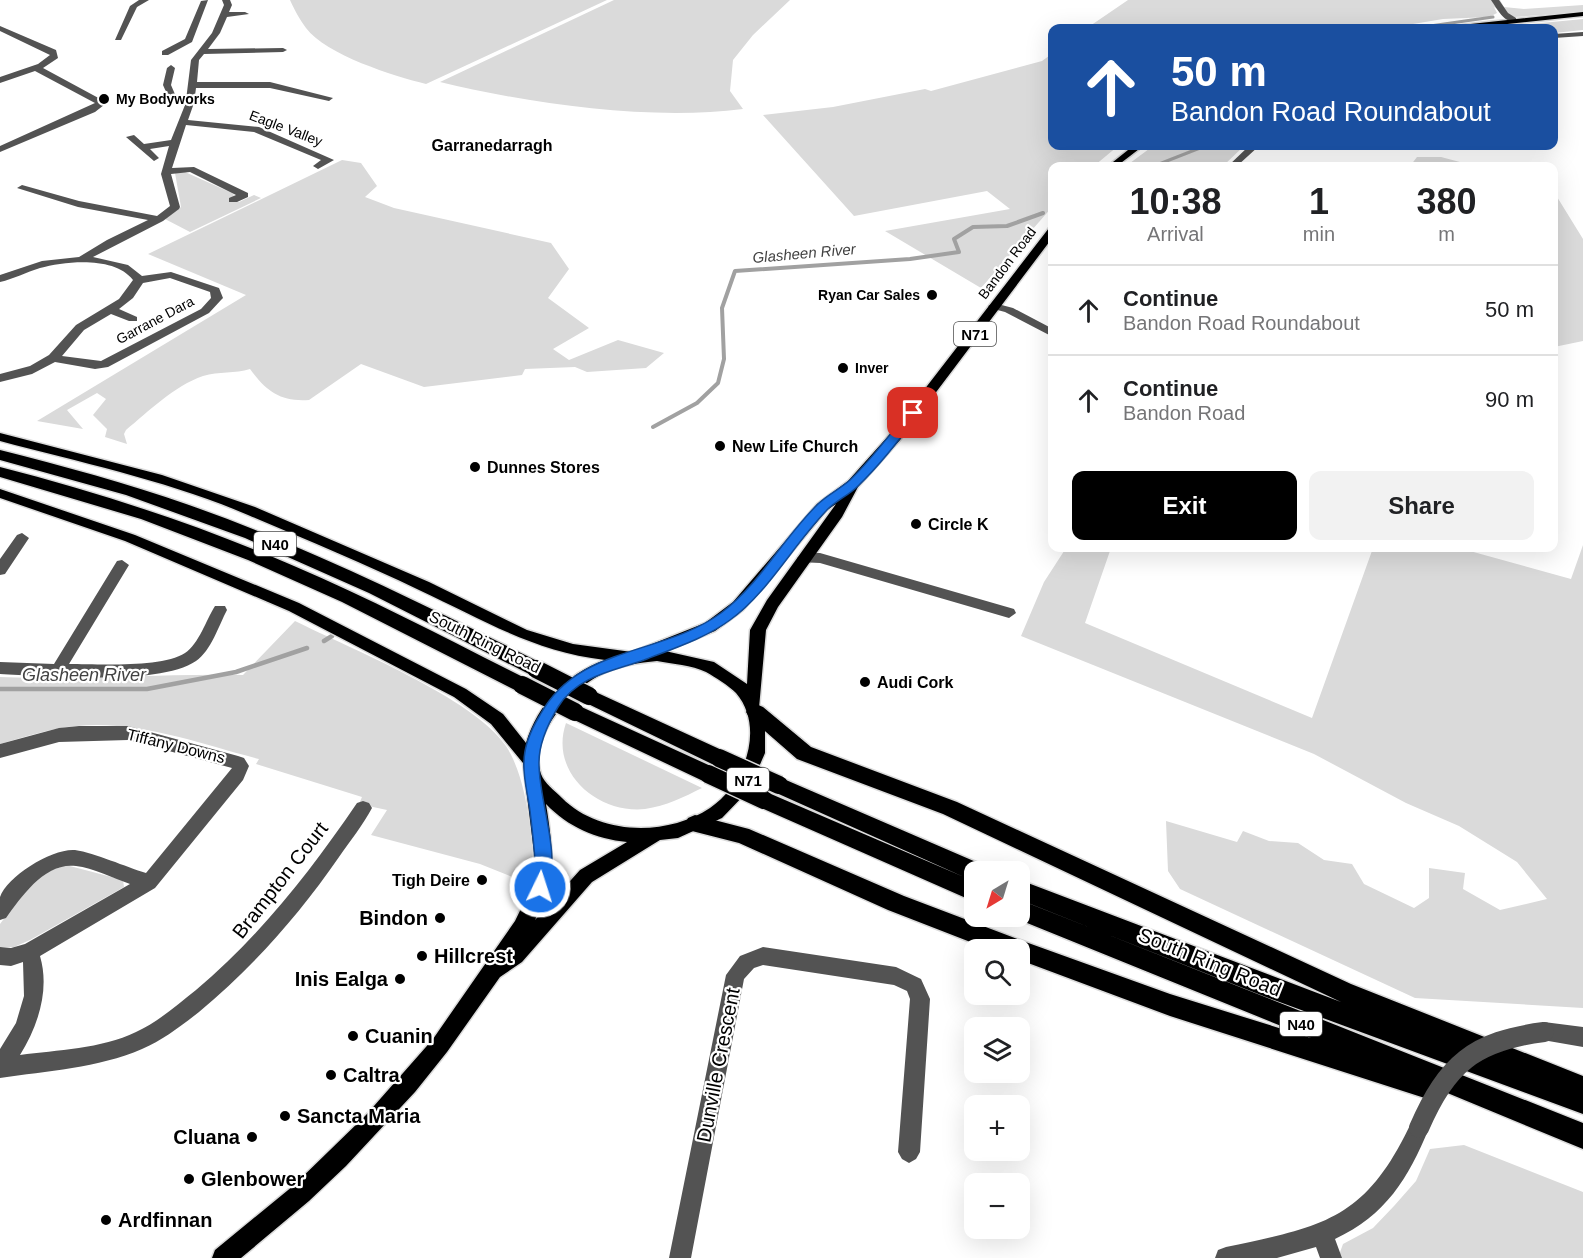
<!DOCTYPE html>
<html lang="en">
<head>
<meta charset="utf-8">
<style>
	body { margin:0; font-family:Helvetica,sans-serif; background:#f2f2f2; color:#202124; height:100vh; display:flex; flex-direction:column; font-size:22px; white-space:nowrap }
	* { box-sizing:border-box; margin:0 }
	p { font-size:20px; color:#757577 }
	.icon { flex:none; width:33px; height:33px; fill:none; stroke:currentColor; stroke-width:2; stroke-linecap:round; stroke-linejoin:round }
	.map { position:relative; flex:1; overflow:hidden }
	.side { position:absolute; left:1048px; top:162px; width:510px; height:390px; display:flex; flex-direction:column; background:#fff; border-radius:12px; box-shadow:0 6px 24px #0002 }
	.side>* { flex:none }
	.banner { position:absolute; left:1048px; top:24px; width:510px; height:126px; border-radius:12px; box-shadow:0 6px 24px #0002; background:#1a4fa0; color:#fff; overflow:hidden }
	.needle { width:39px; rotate:218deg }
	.buttons { position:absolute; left:964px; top:861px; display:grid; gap:12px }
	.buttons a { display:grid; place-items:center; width:66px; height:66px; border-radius:12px; background:#fff; box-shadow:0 6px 24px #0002; font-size:30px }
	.pin { position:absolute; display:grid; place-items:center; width:51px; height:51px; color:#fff; margin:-26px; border-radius:12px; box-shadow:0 3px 9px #0006 }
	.me { position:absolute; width:66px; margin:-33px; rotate:4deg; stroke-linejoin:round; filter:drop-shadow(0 0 4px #0008) }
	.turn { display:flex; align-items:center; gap:21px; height:126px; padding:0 24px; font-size:27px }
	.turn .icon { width:78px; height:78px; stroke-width:2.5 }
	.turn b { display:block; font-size:42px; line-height:51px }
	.eta { display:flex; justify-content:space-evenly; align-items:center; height:102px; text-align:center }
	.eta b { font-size:36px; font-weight:600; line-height:42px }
	.primary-button { display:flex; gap:12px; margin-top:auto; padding:12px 24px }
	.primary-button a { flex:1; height:69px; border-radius:12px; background:#000; color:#fff; font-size:24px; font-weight:600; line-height:69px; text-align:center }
	.primary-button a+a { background:#f2f2f2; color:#202124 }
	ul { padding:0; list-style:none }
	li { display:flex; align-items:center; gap:18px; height:90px; padding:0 24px; border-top:2px solid #e0e0e0 }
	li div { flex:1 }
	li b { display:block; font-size:22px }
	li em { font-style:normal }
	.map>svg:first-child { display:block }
	.green { fill:#dadada }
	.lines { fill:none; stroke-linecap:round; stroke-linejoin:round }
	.stream-far2 { stroke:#a1a1a1; stroke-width:3 }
	.stream-far1 { stroke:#a1a1a1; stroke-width:4 }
	.stream { stroke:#a1a1a1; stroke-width:4.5 }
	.major-casing { stroke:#dbdbdb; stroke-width:3 }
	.highway-casing { stroke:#dbdbdb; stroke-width:3 }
	.minor { fill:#535353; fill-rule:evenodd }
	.major { fill:#000; fill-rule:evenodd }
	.highway { fill:#000; fill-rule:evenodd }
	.highway-bridge-casing { stroke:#dbdbdb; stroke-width:21; stroke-linecap:butt }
	.minor-bridge { stroke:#535353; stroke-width:20 }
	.highway-bridge { stroke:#000; stroke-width:18 }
	.route { fill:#1a73e8; stroke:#114b97; stroke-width:1.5 }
	.poi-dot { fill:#000; stroke:#fff; stroke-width:2 }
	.labels { text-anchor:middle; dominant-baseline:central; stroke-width:4.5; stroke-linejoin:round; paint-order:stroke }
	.far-poi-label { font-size:14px; font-weight:bold; fill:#000; stroke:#fff; text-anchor:start }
	.far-street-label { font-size:14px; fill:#000; stroke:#fff }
	.far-water-label { font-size:15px; font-style:italic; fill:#424242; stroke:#fff }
	.shield { fill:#fff; stroke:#4c4c4c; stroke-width:1.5 }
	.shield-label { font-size:15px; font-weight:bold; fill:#000 }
	.far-quarter-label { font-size:16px; font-weight:bold; fill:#000; stroke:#fff }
	.poi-label { font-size:16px; font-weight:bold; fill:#000; stroke:#fff; text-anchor:start }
	.street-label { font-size:16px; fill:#000; stroke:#fff }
	.water-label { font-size:18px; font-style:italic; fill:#424242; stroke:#fff }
	.near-street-label { font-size:20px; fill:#000; stroke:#fff }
	.near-poi-label { font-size:20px; font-weight:bold; fill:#000; stroke:#fff; text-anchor:start }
</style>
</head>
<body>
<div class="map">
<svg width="1583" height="1258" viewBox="0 0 1583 1258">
	<rect width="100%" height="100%" fill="#fff"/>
	<path class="green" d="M 290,0 L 607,0 L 426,84 C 394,76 326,55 306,28 C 300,20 294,9 290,0 Z
		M 614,0 L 790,0 L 753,35 L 733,60 L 730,91 L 743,109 C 650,121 531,104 440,82 Z
		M 1128,0 L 1500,0 L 1504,7 L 1524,9 L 1583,5 L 1583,12 L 1514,17 L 1494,7 L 1497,13 L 1489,17 L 1443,19 L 1389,28 L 1087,28 Z
		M 1583,19 L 1583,30 L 1554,33 L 1554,28 L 1491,28 Z
		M 1053,53 L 1053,146 L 1118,146 L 1094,166 L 1053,166 L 1053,206 L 981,288 L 885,231 L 1010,209 L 987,191 L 854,216 L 763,115 L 833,107 L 925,89 L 931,91 L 1042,61 Z
		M 1153,146 L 1244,146 L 1223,166 L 1126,166 Z
		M 1417,157 L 1441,157 L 1475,166 L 1410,166 Z
		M 342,160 L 361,163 L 377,186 L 365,197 L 394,208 L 551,243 L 569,269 L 548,298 L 589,328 L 553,349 L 569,360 L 618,340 L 664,353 L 646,368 L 587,372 L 575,367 L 525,369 L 522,375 L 424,387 L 361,364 L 309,400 C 280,402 266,391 250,369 C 235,374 219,371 203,376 C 174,386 149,411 126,430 L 124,434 L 127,444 L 105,437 L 107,429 L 93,415 L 106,399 L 97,393 L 67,410 L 83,429 L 37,421 L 246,295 L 148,254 Z
		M 185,172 L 232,193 L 234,195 L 231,199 L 239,202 L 254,195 L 261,198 L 190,232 L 165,219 L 181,207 L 175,173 Z
		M 1554,192 L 1583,239 L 1583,341 L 1554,347 Z
		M 1583,545 L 1583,1008 L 1415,998 L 1180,889 L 1168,871 L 1166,821 L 1237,842 L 1243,831 L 1269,841 L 1298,843 L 1324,860 L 1352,864 L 1364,884 L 1414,908 L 1429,898 L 1429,868 L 1465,873 L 1463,889 L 1500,910 L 1547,899 L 1517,862 L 1459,826 L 1406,803 L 1314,754 L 1021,636 L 1044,582 L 1066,548 L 1111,548 L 1085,623 L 1312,718 L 1373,548 L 1459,548 L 1571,579 Z
		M 295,621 C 349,648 474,698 506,746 C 519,766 526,797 529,820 C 532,842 537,862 525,882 L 480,864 L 371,835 L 387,810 L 359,804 L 362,797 L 256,764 L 259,759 C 200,744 138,720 77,726 C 51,728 25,737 0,744 L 0,677 C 81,681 162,673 243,675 Z
		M 566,723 L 702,788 C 684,797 666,806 645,809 C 597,814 549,772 566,723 Z
		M 66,865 L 123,880 L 124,887 L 30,940 L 14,947 L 0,947 L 0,924 L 32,881 L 42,874 Z
		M 1464,1145 L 1583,1192 L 1583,1258 L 1338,1258 L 1343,1244 L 1373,1228 L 1394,1206 L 1416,1181 L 1430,1149 Z"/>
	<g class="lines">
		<path class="stream-far2" d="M 1416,28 L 1493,17
			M 1154,166 L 1205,146"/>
		<path class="stream-far1" d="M 653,427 L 697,403 L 718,383 L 724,359 L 722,308 L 735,271 L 910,259 L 959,252 L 954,239 L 973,227 L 1007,226 L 1043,213"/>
		<path class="stream" d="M 324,641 L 332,636
			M 0,689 L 147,689 L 236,672 L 307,648"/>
		<g class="major-casing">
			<path id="major" d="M 1583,12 L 1583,16 L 1470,28 L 1448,28 L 1452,26 Z
				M 1133,146 L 1143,146 L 1117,166 L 1108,166 Z
				M 1053,227 L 1053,237 L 900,440 L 858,487 L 842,517 L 778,607 L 766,630 L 759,708 L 765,719 L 765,753 L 749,790 L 722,818 L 678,838 L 660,840 L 592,882 L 522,962 L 500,977 L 447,1052 L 415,1092 L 346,1166 L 309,1201 L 241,1258 L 212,1258 L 215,1250 L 293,1186 L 366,1115 L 433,1039 L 515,921 L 531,888 L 535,861 L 523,763 L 491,724 L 454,697 L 289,611 L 125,541 L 0,498 L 0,489 L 135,535 L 299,603 L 466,689 L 503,714 L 526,743 C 538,704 566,674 605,660 C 532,651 484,620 419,590 C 363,563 305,539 248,515 C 169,481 83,463 0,441 L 0,433 L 162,475 L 255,507 L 429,582 L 527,630 L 573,644 L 632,652 L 705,623 L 733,602 L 817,504 L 848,481 L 890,434 L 1049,228 ZM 836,504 L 767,600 L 750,630 L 747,684 L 714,662 L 665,651 L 715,631 L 743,610 L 827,510 ZM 657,661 C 672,664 692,665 706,672 C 715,677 729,686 736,693 C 766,728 744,785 710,808 C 666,837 599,835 562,798 C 555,791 544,783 541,774 C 528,735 572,688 604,673 C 621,665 639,663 657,661 ZM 546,804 C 568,827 596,839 627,842 L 580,870 L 535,920 C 557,879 553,848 546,804 Z"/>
		</g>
		<g class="highway-casing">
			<path id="highway" d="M 0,450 C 63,466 127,483 189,505 C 311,548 427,606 543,664 L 545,669 L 543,674 L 529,674 L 369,593 L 245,538 L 126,495 L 0,460 Z
				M 0,467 C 101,493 199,525 294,566 C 374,600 451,641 529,680 L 531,685 L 529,690 L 522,692 L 515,690 L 342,602 L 248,560 L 141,519 L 0,477 Z
				M 589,689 L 726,752 L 729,758 L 726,764 L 719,766 L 712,764 L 582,701 L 580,696 L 582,691 Z
				M 575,704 L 715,768 L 718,774 L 715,780 L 708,782 L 701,780 L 568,717 L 565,712 L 568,707 Z
				M 756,704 L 763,707 L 811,747 L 957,802 L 1351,984 L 1583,1076 L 1583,1114 L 1266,997 L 1020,900 L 1020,880 L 1341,1002 L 943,814 L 797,759 L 749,717 L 746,712 L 749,707 Z
				M 779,777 L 983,865 L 985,872 L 975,872 L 975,881 L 968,879 L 975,882 L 975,902 L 757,806 L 754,800 L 757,794 L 764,791 L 964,877 L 772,791 L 769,785 L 772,779 Z
				M 695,815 L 749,829 L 904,896 L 1020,940 L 1170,994 L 1311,1038 L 1012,917 L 1020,916 L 1020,900 L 1028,903 L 1583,1123 L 1583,1149 L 1445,1092 L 1443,1098 L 1434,1101 L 1170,1016 L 1020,960 L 1020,950 L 991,950 L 888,910 L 739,843 L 688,830 L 685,824 L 688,818 Z"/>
		</g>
		<path class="minor" d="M 139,0 L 149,0 L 137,7 L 121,40 L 115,40 L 130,6 Z
			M 208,0 L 192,42 L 168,55 L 162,55 L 162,51 L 185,39 L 201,1 Z
			M 222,0 L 230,0 L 232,5 L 229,12 L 245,12 L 249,14 L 227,17 L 220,33 L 208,49 L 283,48 L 287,50 L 283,52 L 204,54 L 199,60 L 197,82 L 270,82 L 333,98 L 329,101 L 270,88 L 196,88 L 194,103 L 188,120 L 259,127 L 334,160 L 318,169 L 313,166 L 321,160 L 254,132 L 186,125 L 172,168 L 194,167 L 248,193 L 248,197 L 237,202 L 229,202 L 229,198 L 236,195 L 190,172 L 171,174 L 180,207 L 179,209 L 163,221 L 93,257 L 128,265 L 142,276 L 171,272 L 219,288 L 223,298 L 221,300 L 209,313 L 108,367 L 95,369 L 55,362 L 32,374 L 0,382 L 0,374 L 30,366 L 49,355 L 76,325 L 119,299 L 133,280 C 115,256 66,261 40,268 C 26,272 14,279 0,282 L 0,275 L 42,261 L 79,257 L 107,240 L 148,220 L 78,207 L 17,188 L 22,185 L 79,201 L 157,216 L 170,206 L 161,174 L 169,146 L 150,149 L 159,158 L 154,161 L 126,137 L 134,135 L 144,144 L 171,140 L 185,105 L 170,101 L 163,85 L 167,68 L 171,65 L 175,68 L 171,85 L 177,99 L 186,100 L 191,60 L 212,33 L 224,5 ZM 170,278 L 210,292 L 211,298 L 201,309 L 101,361 L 62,356 L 84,330 L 111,314 L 129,321 L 137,321 L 137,317 L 119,309 L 133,298 L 143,283 Z
			M 1491,0 L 1499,0 L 1508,13 L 1516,18 L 1516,22 C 1503,22 1498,10 1491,0 Z
			M 0,26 L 56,50 L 58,58 L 43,68 L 104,101 L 104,105 L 95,112 L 0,152 L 0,146 L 95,103 L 35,71 L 0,83 L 0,77 L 38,64 L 50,55 L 0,31 Z
			M 1583,32 L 1583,36 L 1554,38 L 1554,34 Z
			M 1249,146 L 1259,146 L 1237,166 L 1228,166 Z
			M 994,303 L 1013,308 L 1053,329 L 1053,337 L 1005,312 L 990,308 L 988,306 Z
			M 22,533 L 29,538 L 5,574 L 0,575 L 0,559 L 17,535 Z
			M 804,553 L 820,553 L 1014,609 L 1016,613 L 1009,618 L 820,563 L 799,562 L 797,558 Z
			M 122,560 L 129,565 L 69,664 C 98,664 162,668 185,653 C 199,644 206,620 215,606 L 225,606 L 227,610 C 219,625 211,651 196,661 C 160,686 45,676 0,674 L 0,662 L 54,664 L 117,561 Z
			M 79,726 L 128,726 L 238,756 L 244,758 L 249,766 L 243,780 L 155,888 L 40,956 C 50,990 38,1026 20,1055 C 57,1050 101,1049 136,1032 C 158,1022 177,1005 196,990 C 260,936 310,872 357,803 L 363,801 L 369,803 L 372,808 C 363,825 350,841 339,857 C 299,915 253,967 199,1012 C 181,1026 163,1040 142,1049 C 98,1068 47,1071 0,1078 L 0,1049 L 16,1023 L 24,996 L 23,962 L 11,966 L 0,965 L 0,947 L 11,948 L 25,944 L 130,884 C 113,878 93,868 76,866 C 45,862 22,896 6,918 L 0,920 C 0,914 0,903 0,897 C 7,876 53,848 75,850 C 95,853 126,867 146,873 L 232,768 L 128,740 L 59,742 L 0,758 L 0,744 L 59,728 Z
			M 763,947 L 896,967 L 921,979 L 930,999 L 920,1152 L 916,1159 L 909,1163 L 902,1159 L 898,1152 L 910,999 L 907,991 L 894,985 L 763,965 L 754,968 L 744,979 L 691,1258 L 669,1258 L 726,975 L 740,956 Z
			M 1544,1022 L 1583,1027 L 1583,1047 L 1537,1039 L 1534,1032 L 1537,1025 Z
			M 1419,1118 L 1426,1121 L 1429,1128 C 1408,1179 1386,1215 1335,1239 L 1342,1258 L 1320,1258 L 1316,1247 L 1277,1258 L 1215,1258 L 1218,1250 L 1226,1247 C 1326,1226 1366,1219 1412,1121 Z"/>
		<use href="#major" class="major"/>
		<use href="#highway" class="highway"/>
		<g class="highway-bridge-casing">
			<path id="highway-bridge" d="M 536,669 L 589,696
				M 522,685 L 575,712
				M 719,758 L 779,785
				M 708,774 L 764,800"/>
		</g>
		<path class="minor-bridge" d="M 1419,1128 C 1447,1064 1474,1041 1544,1032"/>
		<use href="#highway-bridge" class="highway-bridge"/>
	</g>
	<path class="route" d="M 909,411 L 919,413 C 901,438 880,465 858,486 C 848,496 835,501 826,511 C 794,544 767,594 730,620 C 706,638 672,649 644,660 C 613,671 577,676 558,707 C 549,722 539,744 539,762 C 538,801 563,856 546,892 L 540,894 L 535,892 C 530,882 535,871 535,861 C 534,844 532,828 530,811 C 528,795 523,778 524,762 C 524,746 532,728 540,715 C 578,645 662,656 721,613 C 760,584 783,538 818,504 C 827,495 840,489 850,480 C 872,459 890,434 909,411 Z"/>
	<g class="poi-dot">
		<circle cx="104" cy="99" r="6"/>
		<circle cx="932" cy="295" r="6"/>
		<circle cx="843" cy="368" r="6"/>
		<circle cx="720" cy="446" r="6"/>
		<circle cx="475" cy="467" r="6"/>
		<circle cx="916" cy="524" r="6"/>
		<circle cx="865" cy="682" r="6"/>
		<circle cx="482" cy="880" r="6"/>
		<circle cx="440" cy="918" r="6"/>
		<circle cx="422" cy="956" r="6"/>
		<circle cx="400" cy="979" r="6"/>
		<circle cx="353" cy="1036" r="6"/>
		<circle cx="331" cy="1075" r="6"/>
		<circle cx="285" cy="1116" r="6"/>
		<circle cx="252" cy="1137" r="6"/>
		<circle cx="189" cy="1179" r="6"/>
		<circle cx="106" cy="1220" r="6"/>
	</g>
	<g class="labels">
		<g class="far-poi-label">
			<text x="116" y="99">My Bodyworks</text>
			<text x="920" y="295" text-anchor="end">Ryan Car Sales</text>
			<text x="855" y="368">Inver</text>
		</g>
		<g class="far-street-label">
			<text transform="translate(286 128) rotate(21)">Eagle Valley</text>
			<text transform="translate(1007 263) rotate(-53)">Bandon Road</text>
			<text transform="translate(155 320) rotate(-28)">Garrane Dara</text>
		</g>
		<g class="far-water-label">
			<text transform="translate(804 253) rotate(-5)">Glasheen River</text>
		</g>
		<g class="shield">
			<rect x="954" y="322" width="42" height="24" rx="4.5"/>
			<rect x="254" y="532" width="42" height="24" rx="4.5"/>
			<rect x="727" y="768" width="42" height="24" rx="4.5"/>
			<rect x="1280" y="1012" width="42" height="24" rx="4.5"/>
		</g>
		<g class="shield-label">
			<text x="975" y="334">N71</text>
			<text x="275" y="544">N40</text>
			<text x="748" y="780">N71</text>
			<text x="1301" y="1024">N40</text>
		</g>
		<g class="far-quarter-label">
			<text x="492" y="145">Garranedarragh</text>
		</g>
		<g class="poi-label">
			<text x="732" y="446">New Life Church</text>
			<text x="487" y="467">Dunnes Stores</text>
			<text x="928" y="524">Circle K</text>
			<text x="877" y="682">Audi Cork</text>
			<text x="470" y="880" text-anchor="end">Tigh Deire</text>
		</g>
		<g class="street-label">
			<text transform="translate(485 642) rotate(26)">South Ring Road</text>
			<text transform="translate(176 746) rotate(14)">Tiffany Downs</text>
		</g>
		<g class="water-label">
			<text x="84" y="675">Glasheen River</text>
		</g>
		<g class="near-street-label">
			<text transform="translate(280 880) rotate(-52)">Brampton Court</text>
			<text transform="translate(1210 962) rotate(22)">South Ring Road</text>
			<text transform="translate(718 1065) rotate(-79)">Dunville Crescent</text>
		</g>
		<g class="near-poi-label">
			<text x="428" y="918" text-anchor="end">Bindon</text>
			<text x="434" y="956">Hillcrest</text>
			<text x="388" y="979" text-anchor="end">Inis Ealga</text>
			<text x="365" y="1036">Cuanin</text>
			<text x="343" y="1075">Caltra</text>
			<text x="297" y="1116">Sancta Maria</text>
			<text x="240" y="1137" text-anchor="end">Cluana</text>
			<text x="201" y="1179">Glenbower</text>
			<text x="118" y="1220">Ardfinnan</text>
		</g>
	</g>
</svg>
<div class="buttons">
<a><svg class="needle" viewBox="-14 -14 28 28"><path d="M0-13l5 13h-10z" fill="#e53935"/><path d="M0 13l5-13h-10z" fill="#757577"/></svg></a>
<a><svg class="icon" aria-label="search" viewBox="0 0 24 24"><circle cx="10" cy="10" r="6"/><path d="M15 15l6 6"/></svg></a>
<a><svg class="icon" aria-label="layers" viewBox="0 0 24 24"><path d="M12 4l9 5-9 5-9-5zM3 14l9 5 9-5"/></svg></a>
<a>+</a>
<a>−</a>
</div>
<div class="pin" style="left:913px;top:413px;background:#d93025"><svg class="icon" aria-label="arrive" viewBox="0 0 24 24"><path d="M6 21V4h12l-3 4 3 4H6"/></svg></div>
<svg class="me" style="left:540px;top:887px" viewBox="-20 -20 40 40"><circle r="17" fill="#1a73e8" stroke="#fff" stroke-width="3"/><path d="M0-11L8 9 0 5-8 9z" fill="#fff"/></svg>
<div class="banner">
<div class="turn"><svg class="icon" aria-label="ahead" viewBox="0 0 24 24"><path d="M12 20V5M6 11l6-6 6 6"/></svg><div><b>50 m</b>Bandon Road Roundabout</div></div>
</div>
<section class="side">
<div class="eta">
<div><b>10:38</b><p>Arrival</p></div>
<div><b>1</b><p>min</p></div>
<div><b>380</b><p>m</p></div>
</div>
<ul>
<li><svg class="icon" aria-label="ahead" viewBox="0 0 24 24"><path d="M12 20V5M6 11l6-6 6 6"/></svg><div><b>Continue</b><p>Bandon Road Roundabout</p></div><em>50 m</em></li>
<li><svg class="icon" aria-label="ahead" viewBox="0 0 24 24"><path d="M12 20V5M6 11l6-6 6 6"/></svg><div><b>Continue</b><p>Bandon Road</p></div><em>90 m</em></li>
</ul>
<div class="primary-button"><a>Exit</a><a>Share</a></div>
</section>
</div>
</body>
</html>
